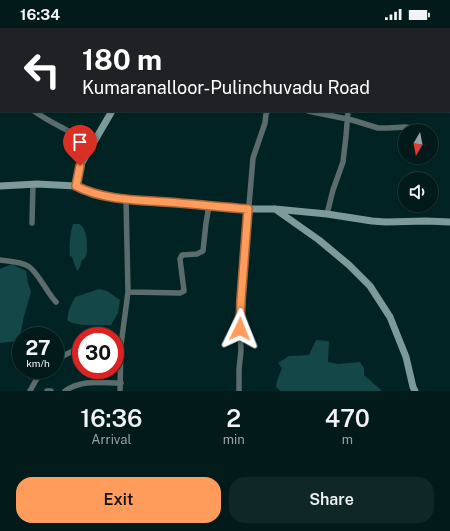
<!DOCTYPE html>
<html lang="en">
<head>
<meta charset="utf-8">
<style>
	body { margin:0; font-family:"Public Sans",sans-serif; background:#102727; color:#f1f3f6; height:100vh; display:flex; flex-direction:column; font-size:15px; white-space:nowrap }
	* { box-sizing:border-box; margin:0 }
	p { font-size:13px; color:#96a1a2 }
	.icon { flex:none; width:22px; height:22px; fill:none; stroke:currentColor; stroke-width:2; stroke-linecap:round; stroke-linejoin:round }
	.map { position:relative; height:363px; overflow:hidden }
	.details { display:flex; flex-direction:column; background:#021a1a; flex:1 }
	.details>* { flex:none }
	.top-card { position:absolute; left:0px; top:0px; width:450px; height:84px; box-shadow:0 1px 3px #0004,0 0 0 1px #233839; background:#202124; color:#fff; overflow:hidden }
	.needle { width:26px; rotate:190deg }
	.controls { position:absolute; left:398px; top:96px; display:grid; gap:8px }
	.controls a { display:grid; place-items:center; width:40px; height:40px; border-radius:50%; background:#021a1a; box-shadow:0 1px 3px #0004,0 0 0 1px #233839; font-size:20px }
	.speed { position:absolute; left:12px; top:299px; display:flex; gap:8px; font-size:20px; font-weight:700; text-align:center }
	.speed>* { display:grid; place-content:center; width:52px; height:52px; border-radius:50%; background:#021a1a; box-shadow:0 1px 3px #0004,0 0 0 1px #233839; line-height:1 }
	.speed small { font-size:10px; font-weight:400 }
	.speed .limit { border:6px solid #d22; background:#fff; color:#111 }
	.pin { position:absolute; display:grid; place-items:center; width:34px; height:34px; color:#fff; margin:-41px -17px; border-radius:50% 50% 50% 0; rotate:-45deg; box-shadow:0 0 4px #0007 }
	.pin .icon { rotate:45deg }
	.me { position:absolute; width:44px; margin:-22px; rotate:2deg; stroke-linejoin:round; filter:drop-shadow(0 0 3px #0008) }
	.turn { display:flex; align-items:center; gap:14px; height:84px; padding:0 16px; font-size:18px }
	.turn .icon { width:52px; height:52px; stroke-width:2.5 }
	.turn b { display:block; font-size:28px; line-height:34px }
	.eta { display:flex; justify-content:space-evenly; align-items:center; height:68px; text-align:center }
	.eta b { font-size:24px; font-weight:600; line-height:28px }
	.button { display:flex; gap:8px; margin-top:auto; padding:8px 16px }
	.button a { flex:1; height:46px; border-radius:16px; background:#ff9b5b; color:#111; font-size:16px; font-weight:600; line-height:46px; text-align:center }
	.button a+a { background:#102727; color:#f1f3f6 }
	.status { display:flex; justify-content:space-between; align-items:center; height:28px; padding:0 20px; background:#021a1a; direction:ltr }
	.status svg { height:11px; fill:currentColor }
	.map>svg:first-child { display:block }
	.green { fill:#144748 }
	.lines { fill:none; stroke-linecap:round; stroke-linejoin:round }
	.street { stroke:#5a6c6c; stroke-width:5.5 }
	.secondary { stroke:#7d9999; stroke-width:7 }
	.route-casing { stroke:#a6653b; stroke-width:10 }
	.route { stroke:#ff9b5b; stroke-width:7 }
</style>
</head>
<body>
<div class="status"><b>16:34</b><svg viewBox="0 0 49 12"><path d="M0 12V9h3v3zM5 12V6h3v6zM10 12V3h3v9zM15 12V0h3v12zM26 1h20v11H26zM47 4h2v5h-2z"/></svg></div>
<div class="map">
<svg width="450" height="363" viewBox="0 0 450 363">
	<rect width="100%" height="100%" fill="#022323"/>
	<path class="green" d="M 73,196 L 80,196 C 87,203 87,211 87,220 C 87,223 87,227 85,230 C 84,231 83,231 82,232 C 80,236 81,240 77,243 L 72,229 L 70,228 C 69,220 70,204 73,196 Z
		M 12,236 L 26,243 L 28,255 L 31,264 L 24,288 L 19,313 L 0,315 L 0,241 Z
		M 99,261 L 107,263 L 120,272 L 118,285 L 111,297 C 101,297 74,299 67,292 L 69,282 L 75,269 Z
		M 316,312 L 329,313 L 328,334 L 338,336 L 360,334 L 364,340 L 364,347 L 382,363 L 281,363 L 276,359 L 277,353 L 282,340 L 278,335 L 289,328 L 309,327 Z"/>
	<g class="lines">
		<path class="street" d="M 251,0 L 252,1
			M 449,21 L 450,21
			M 449,59 L 450,49
			M 449,70 L 450,70
			M 34,83 C 52,96 73,105 93,115
			M 308,83 L 352,92 L 378,100 L 388,100 L 405,99 L 411,100
			M 327,186 L 333,162 L 343,134 L 346,108 L 348,83
			M 32,195 L 33,156
			M 0,232 C 8,233 22,234 28,238 C 38,244 47,265 56,274
			M 128,264 L 180,265 L 184,263 L 180,231 L 182,227 L 197,226 L 203,223 L 206,195 L 209,178
			M 115,325 L 121,324
			M 55,333 C 63,328 71,322 81,321
			M 30,363 L 36,352 L 45,342
			M 47,363 L 51,363
			M 65,363 C 82,351 102,355 121,355
			M 120,363 L 121,317 L 128,264 L 126,171
			M 239,363 L 239,342 L 241,322 L 240,301 L 241,272 L 253,130 L 265,95 L 266,86 L 268,83"/>
		<path class="secondary" d="M 157,1 L 157,0
			M 0,158 L 37,156 L 76,158 L 85,162 L 95,165 L 125,171 L 248,181 L 275,181 L 327,186 L 372,193 L 386,194 L 426,193 L 450,194
			M 76,158 L 80,138 L 112,83
			M 275,181 L 319,212 L 349,237 L 370,258 L 390,289 L 406,329 L 413,359 L 415,363"/>
	</g>
	<g class="lines">
		<g class="route-casing">
			<path id="route" d="M 80,138 L 76,158 C 103,172 136,172 166,174 C 193,176 221,179 248,181 L 241,272 L 240,301"/>
		</g>
		<use href="#route" class="route"/>
	</g>
</svg>
<div class="controls">
<a><svg class="needle" viewBox="-14 -14 28 28"><path d="M0-13l5 13h-10z" fill="#e53935"/><path d="M0 13l5-13h-10z" fill="#96a1a2"/></svg></a>
<a><svg class="icon" aria-label="sound" viewBox="0 0 24 24"><path d="M4 9h4l5-4v14l-5-4H4zM17 9q2 3 0 6"/></svg></a>
</div>
<div class="speed"><div>27<small>km/h</small></div><div class="limit">30</div></div>
<div class="pin" style="left:80px;top:138px;background:#d93025"><svg class="icon" aria-label="arrive" viewBox="0 0 24 24"><path d="M6 21V4h12l-3 4 3 4H6"/></svg></div>
<svg class="me" style="left:240px;top:301px" viewBox="-20 -20 40 40"><path d="M0-17L14 15 0 8-14 15z" fill="#ff9b5b" stroke="#fff" stroke-width="4"/></svg>
<div class="top-card">
<div class="turn"><svg class="icon" aria-label="left" viewBox="0 0 24 24"><path d="M17 20v-9H6M10 6l-5 5 5 5"/></svg><div><b>180 m</b>Kumaranalloor-Pulinchuvadu Road</div></div>
</div>
</div>
<section class="details">
<div class="eta">
<div><b>16:36</b><p>Arrival</p></div>
<div><b>2</b><p>min</p></div>
<div><b>470</b><p>m</p></div>
</div>
<div class="button"><a>Exit</a><a>Share</a></div>
</section>
</body>
</html>
